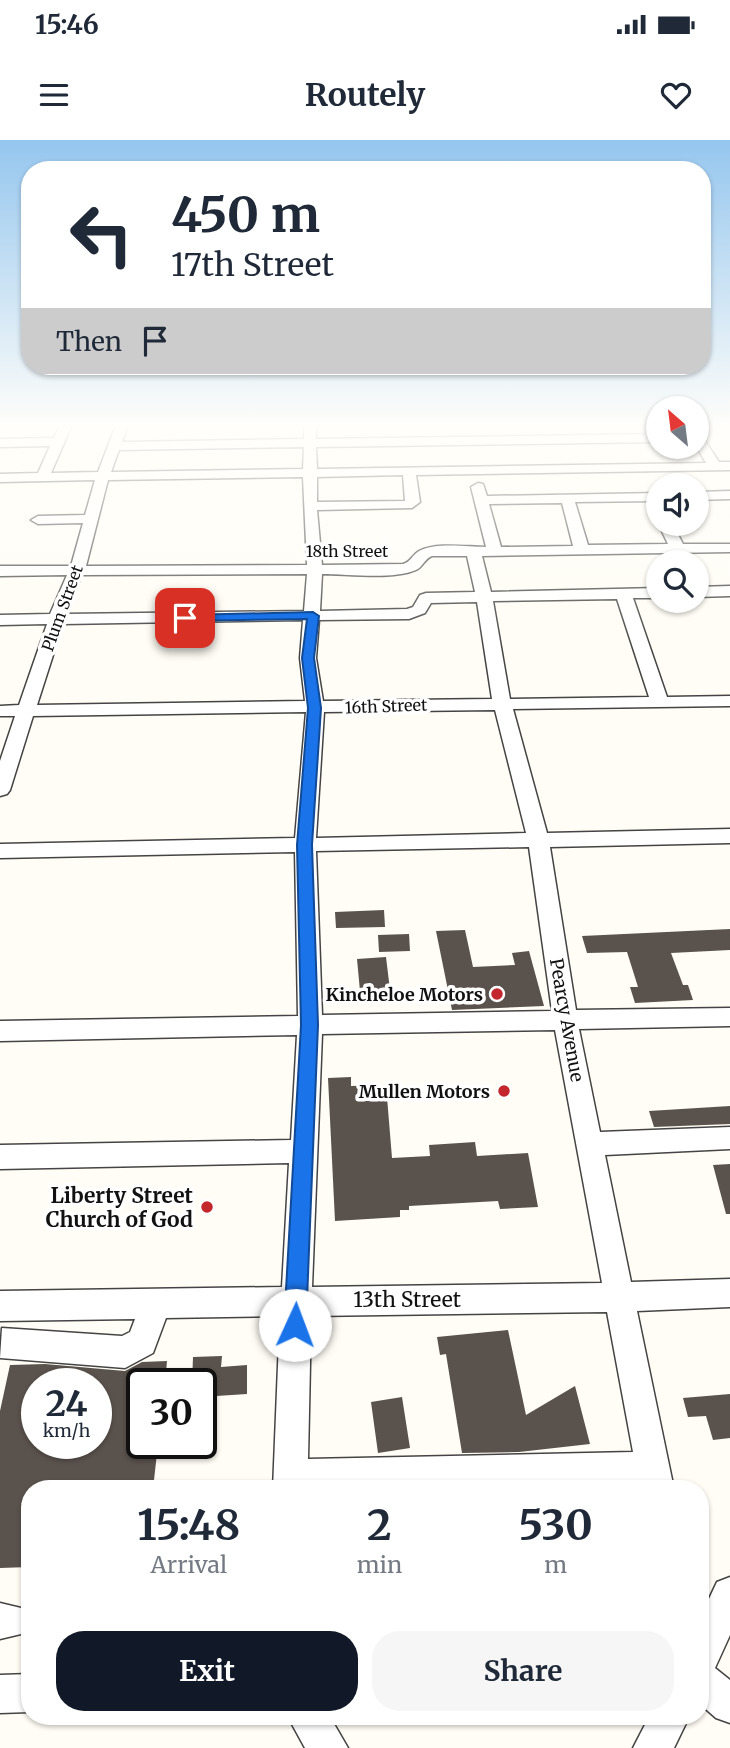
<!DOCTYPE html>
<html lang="en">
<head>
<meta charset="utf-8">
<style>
	body { margin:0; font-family:Merriweather,serif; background:#f6f6f7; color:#1f2937; height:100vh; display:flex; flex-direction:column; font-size:26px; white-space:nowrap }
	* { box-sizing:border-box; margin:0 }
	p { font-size:23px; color:#747a83 }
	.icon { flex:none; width:38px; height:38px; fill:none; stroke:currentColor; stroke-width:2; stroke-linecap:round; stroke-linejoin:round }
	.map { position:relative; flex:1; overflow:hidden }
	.side { position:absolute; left:21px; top:1340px; width:688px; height:245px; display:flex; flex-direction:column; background:#fff; border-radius:28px; box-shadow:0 2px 5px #0004 }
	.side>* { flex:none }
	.guide { position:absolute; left:21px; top:21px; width:690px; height:214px; border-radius:28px; box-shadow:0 2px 5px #0004; background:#fff; color:#1f2937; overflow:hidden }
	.needle { width:46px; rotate:332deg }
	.fabs { position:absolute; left:646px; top:256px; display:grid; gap:14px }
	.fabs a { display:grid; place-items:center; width:63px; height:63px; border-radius:50%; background:#fff; box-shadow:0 2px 5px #0004; font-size:35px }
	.speed { position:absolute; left:21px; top:1228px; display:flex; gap:14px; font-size:35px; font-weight:700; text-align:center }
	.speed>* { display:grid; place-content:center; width:91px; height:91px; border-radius:50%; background:#fff; box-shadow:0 2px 5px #0004; line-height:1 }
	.speed small { font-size:18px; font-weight:400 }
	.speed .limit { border:4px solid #111; border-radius:10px; background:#fff; color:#111 }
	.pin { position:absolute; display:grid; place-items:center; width:60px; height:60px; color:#fff; margin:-30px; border-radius:14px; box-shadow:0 4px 10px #0006 }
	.me { position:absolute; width:77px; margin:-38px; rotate:2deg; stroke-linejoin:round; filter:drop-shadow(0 0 5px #0008) }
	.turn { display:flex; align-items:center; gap:24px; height:147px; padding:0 35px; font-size:32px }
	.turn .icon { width:91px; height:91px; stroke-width:2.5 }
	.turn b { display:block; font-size:49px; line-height:60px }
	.then { display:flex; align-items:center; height:66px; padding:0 35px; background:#0003; gap:14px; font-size:26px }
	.eta { display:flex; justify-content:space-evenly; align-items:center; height:119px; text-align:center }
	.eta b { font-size:42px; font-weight:700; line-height:49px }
	.button { display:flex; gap:14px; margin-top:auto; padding:14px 35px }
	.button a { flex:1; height:80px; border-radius:28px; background:#111827; color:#fff; font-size:28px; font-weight:700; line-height:80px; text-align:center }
	.button a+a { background:#f6f6f7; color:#1f2937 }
	.status { display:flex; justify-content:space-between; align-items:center; height:49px; padding:0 35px; background:#fff; direction:ltr }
	.status svg { height:19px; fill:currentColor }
	header { display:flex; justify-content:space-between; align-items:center; height:91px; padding:0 35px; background:#fff; font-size:32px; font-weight:700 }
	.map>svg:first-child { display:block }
	.building { fill:#5a524d; fill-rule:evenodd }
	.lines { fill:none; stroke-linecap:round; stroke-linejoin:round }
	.minor-casing { stroke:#444; stroke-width:3 }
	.minor { fill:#fff; fill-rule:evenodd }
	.route { fill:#1a73e8; stroke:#114b97; stroke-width:2 }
	.poi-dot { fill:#c4262e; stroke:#fff; stroke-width:2.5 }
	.labels { text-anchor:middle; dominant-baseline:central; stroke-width:7; stroke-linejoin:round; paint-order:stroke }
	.far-street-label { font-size:16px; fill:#111; stroke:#fff }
	.poi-label { font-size:18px; font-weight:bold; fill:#111; stroke:#fff; text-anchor:end }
	.street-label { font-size:18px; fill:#111; stroke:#fff }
	.near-poi-label { font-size:21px; font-weight:bold; fill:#111; stroke:#fff; text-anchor:end }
	.near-street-label { font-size:21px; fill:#111; stroke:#fff }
</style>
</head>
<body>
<div class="status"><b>15:46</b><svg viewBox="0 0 49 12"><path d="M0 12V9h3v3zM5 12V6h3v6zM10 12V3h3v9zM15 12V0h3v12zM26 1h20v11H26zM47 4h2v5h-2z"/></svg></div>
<header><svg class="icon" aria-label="menu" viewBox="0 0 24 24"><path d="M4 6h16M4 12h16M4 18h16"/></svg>Routely<svg class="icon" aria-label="heart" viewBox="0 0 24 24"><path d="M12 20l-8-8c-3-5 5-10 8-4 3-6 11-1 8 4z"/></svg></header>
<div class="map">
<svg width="730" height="1608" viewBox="0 0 730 1608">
	<rect width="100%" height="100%" fill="#fffdf5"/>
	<path class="building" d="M 384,770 L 385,787 L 336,788 L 335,772 Z
		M 730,789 L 730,810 L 671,813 L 683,845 L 688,845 L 693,860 L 635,863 L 630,847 L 638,847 L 627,812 L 587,813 L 582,796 Z
		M 465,790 L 473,827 L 515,825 L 512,813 L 529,811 L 544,866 L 452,870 L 436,791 Z
		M 409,794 L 410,811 L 379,812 L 378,795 Z
		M 386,817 L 390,850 L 360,851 L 357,819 Z
		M 351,937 L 351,946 L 386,945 L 392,1018 L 430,1016 L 429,1005 L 475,1002 L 477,1016 L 528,1013 L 538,1067 L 500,1069 L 498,1061 L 409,1066 L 409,1070 L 400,1070 L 400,1077 L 335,1081 L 328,938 Z
		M 730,966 L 730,984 L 654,987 L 649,971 Z
		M 730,1024 L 730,1074 L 726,1074 L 713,1025 Z
		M 508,1190 L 526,1275 L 575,1246 L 590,1304 L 519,1312 L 462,1313 L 446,1214 L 440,1215 L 437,1197 Z
		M 222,1216 L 221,1227 L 247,1225 L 247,1254 L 201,1257 L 201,1244 L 192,1244 L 193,1217 Z
		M 167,1221 L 165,1244 L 142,1244 L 142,1304 L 158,1304 L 153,1349 L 30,1349 L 30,1427 L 0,1428 L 0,1271 L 10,1225 L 45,1224 L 125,1231 L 142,1222 ZM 37,1244 L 96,1244 L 96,1304 L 37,1304 Z
		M 730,1254 L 730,1298 L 713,1300 L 706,1276 L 688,1277 L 683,1258 Z
		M 402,1257 L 410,1308 L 378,1313 L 371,1262 Z"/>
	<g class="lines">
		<g class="minor-casing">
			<path id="minor" d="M 60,285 L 72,285 L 51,333 L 98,332 L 116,285 L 128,285 L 122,302 L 304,299 L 304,285 L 316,285 L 316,299 L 658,294 L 658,302 L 316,307 L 317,329 L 706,323 L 696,306 L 696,292 L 700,293 L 719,322 L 730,322 L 730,330 L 416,335 L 420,362 L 412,368 L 317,370 L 322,425 L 403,424 C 411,422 412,415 419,411 C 437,402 467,407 486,407 L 471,347 L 478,343 L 483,344 L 487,356 L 658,353 L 658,361 L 575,362 L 588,405 L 668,404 L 658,383 L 672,383 L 683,404 L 730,404 L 730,412 L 482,416 L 491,452 L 658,448 L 658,458 L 633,458 L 667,557 L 730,556 L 730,566 L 513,569 L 547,693 L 730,689 L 730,703 L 550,707 L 576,870 L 730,868 L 730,886 L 579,889 L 600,992 L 730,987 L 730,1009 L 605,1015 L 631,1142 L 730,1139 L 730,1167 L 637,1171 L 674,1349 L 640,1349 L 639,1345 L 273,1349 L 280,1176 L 166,1178 L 153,1213 L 125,1228 L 0,1218 L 2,1188 L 122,1196 L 130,1192 L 135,1179 L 0,1181 L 0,1151 L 282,1147 L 289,1023 L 0,1029 L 0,1005 L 291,1000 L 297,895 L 0,901 L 0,881 L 298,876 L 295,712 L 0,718 L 0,704 L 295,698 L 306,572 L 33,576 L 10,650 L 7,654 L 0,656 L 0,621 L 15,576 L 0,576 L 0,566 L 19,565 L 47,484 L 0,485 L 0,475 L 50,474 L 67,435 L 0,436 L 0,426 L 71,426 L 83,383 L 38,384 L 31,380 L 38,376 L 85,375 L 95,340 L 0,342 L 0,334 L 38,333 L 50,306 L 0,307 L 0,299 L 54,298 ZM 304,307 L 303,329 L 111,332 L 119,310 ZM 403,335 L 405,361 L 317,362 L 317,337 ZM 303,337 L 307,425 L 86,426 L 108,340 ZM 562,363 L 573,406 L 501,407 L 489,364 ZM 432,416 L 467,416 L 475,452 L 426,453 L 420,455 L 413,467 L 407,469 L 320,471 L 322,434 C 347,434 394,440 416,430 C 423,427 424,419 432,416 ZM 307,434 L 304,471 L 66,474 L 82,435 ZM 617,459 L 649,557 L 510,559 L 493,461 ZM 477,462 L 492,559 L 323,561 L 316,518 L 319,480 L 409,479 L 425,473 L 431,463 ZM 303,480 L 300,518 L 305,561 L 37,565 L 63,484 ZM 495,570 L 526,693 L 316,698 L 324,572 ZM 529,707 L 552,871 L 322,875 L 316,711 ZM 555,890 L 602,1143 L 312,1147 L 322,894 ZM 607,1172 L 633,1312 L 308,1319 L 311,1176 Z
				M 730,351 L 730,359 L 696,360 L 696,352 Z
				M 730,446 L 730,456 L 696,457 L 696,447 Z
				M 730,1437 L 730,1495 L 715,1528 L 730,1540 L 730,1583 L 716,1578 L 700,1564 L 700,1478 L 717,1442 Z
				M 0,1463 L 21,1468 L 26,1481 L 21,1494 L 0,1499 Z
				M 30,1534 L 30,1572 L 0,1573 L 0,1535 Z
				M 288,1577 L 330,1577 L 348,1608 L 305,1608 Z
				M 649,1577 L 689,1577 L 674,1608 L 633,1608 Z"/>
		</g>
		<use href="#minor" class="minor"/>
	</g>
	<linearGradient id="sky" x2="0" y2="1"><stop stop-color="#95c6ee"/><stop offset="0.56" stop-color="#fffefa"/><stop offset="1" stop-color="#fffefa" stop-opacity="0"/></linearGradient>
	<rect width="730" height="510" fill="url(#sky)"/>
	<path class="route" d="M 313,472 L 319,476 L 314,518 L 321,568 L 312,705 L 318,885 L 306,1185 L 303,1192 L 295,1195 L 287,1192 L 284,1185 L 301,885 L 297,705 L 308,568 L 302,518 L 307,479 L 185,481 L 179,478 L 185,475 Z"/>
	<g class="poi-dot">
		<circle cx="497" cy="854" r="7"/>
		<circle cx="504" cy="951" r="7"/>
		<circle cx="207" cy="1067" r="7"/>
	</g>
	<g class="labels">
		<g class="far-street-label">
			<text x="347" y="411">18th Street</text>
			<text transform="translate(62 468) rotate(-70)">Plum Street</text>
			<text transform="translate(386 566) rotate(-2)">16th Street</text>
		</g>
		<g class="poi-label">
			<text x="483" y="854">Kincheloe Motors</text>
			<text x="490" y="951">Mullen Motors</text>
		</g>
		<g class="street-label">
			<text transform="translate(567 880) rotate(80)">Pearcy Avenue</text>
		</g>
		<g class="near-poi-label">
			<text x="193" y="1055">Liberty Street<tspan x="193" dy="24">Church of God</tspan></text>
		</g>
		<g class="near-street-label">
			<text x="407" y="1159">13th Street</text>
		</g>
	</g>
</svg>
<div class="fabs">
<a><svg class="needle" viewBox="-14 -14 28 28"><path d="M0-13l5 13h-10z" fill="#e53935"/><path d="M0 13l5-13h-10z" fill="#747a83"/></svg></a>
<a><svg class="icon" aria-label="sound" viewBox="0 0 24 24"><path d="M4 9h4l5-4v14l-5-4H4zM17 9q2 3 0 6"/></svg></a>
<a><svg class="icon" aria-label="search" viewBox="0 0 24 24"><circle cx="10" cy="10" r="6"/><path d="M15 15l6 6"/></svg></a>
</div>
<div class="speed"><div>24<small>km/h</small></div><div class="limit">30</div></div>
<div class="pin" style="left:185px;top:478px;background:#d93025"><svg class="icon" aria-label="arrive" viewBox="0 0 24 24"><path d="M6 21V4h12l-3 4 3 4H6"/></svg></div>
<svg class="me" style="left:295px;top:1185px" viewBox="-20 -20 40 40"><circle r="19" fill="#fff"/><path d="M0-13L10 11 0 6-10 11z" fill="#1a73e8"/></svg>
<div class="guide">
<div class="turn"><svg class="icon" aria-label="left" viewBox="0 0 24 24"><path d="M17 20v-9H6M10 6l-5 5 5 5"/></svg><div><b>450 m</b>17th Street</div></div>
<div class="then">Then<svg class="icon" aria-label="arrive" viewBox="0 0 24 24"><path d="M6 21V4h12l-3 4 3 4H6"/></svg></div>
</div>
<section class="side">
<div class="eta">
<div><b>15:48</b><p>Arrival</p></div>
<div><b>2</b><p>min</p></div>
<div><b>530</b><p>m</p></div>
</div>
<div class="button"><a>Exit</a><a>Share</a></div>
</section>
</div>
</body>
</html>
